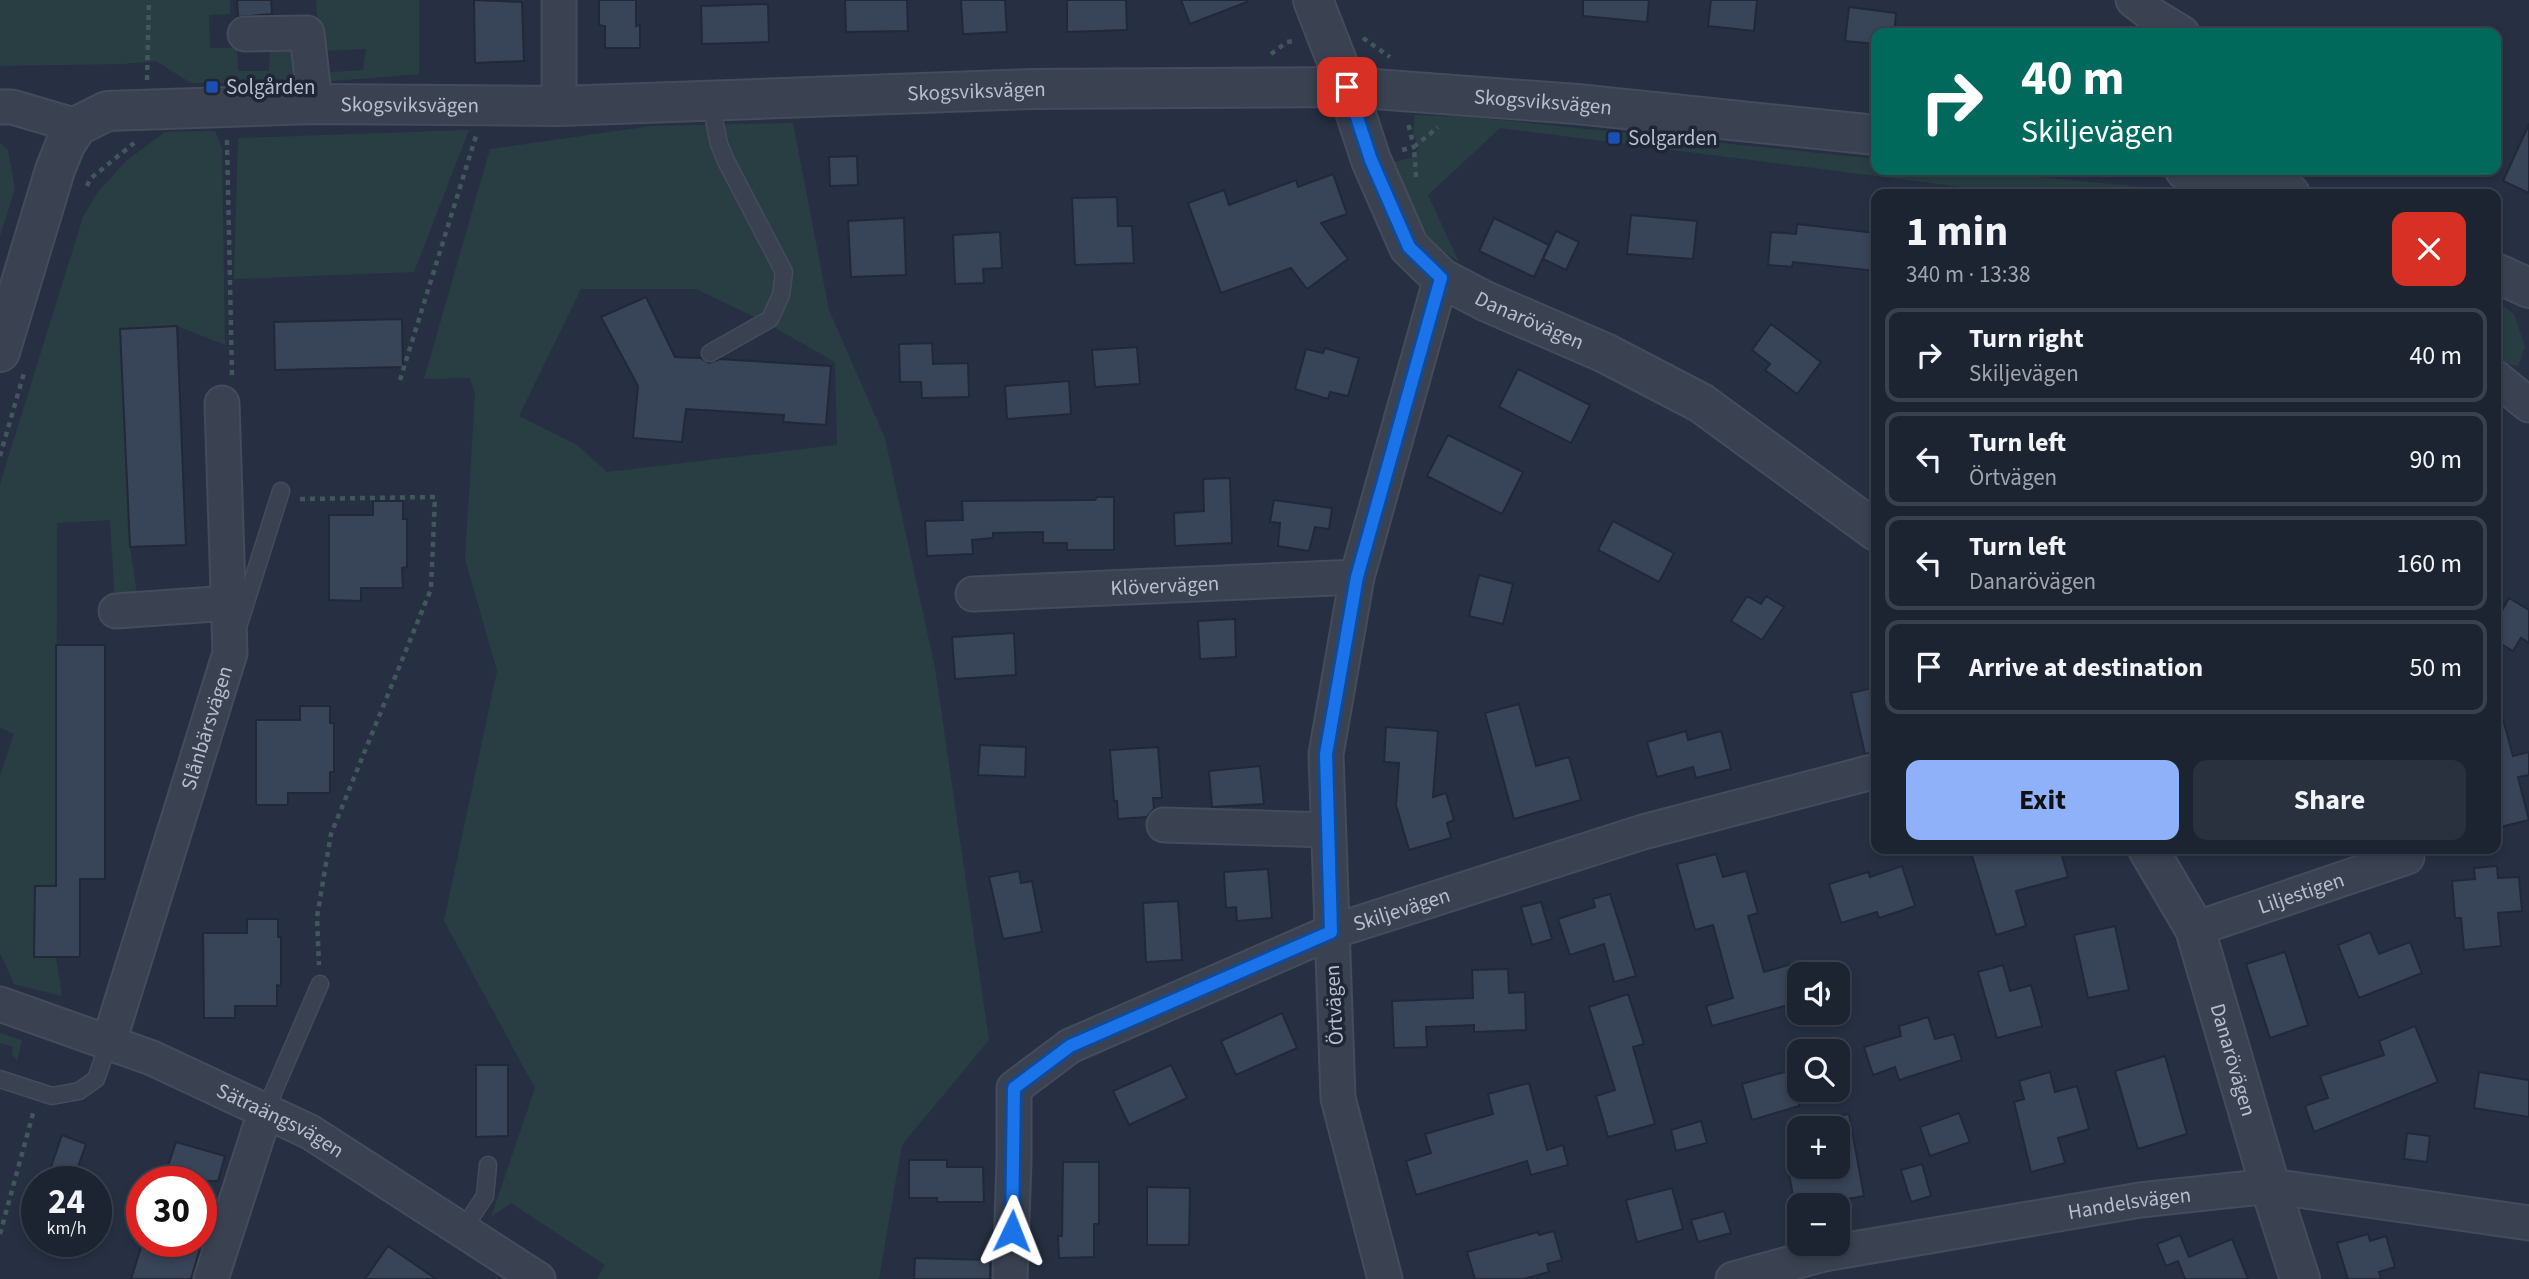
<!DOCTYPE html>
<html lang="en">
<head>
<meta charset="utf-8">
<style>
	body { margin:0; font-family:"Source Sans 3",sans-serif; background:#29303e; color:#f1f3f6; height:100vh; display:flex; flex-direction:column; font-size:26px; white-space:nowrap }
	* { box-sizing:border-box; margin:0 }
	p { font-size:23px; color:#a0a4ac }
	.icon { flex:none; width:38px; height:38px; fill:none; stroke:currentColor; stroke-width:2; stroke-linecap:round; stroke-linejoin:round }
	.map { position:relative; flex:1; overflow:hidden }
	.details { position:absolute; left:1871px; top:189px; width:630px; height:665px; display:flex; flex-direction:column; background:#1c2432; border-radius:14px; box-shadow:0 4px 10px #0003,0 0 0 2px #3a414d }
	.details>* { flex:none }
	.hud { position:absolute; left:1871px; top:28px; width:630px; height:147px; border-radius:14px; box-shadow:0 4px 10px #0003,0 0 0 2px #3a414d; background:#00695c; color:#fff; overflow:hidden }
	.tools { position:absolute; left:1787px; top:962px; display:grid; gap:14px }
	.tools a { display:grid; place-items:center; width:63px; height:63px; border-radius:14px; background:#1c2432; box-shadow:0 4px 10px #0003,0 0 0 2px #3a414d; font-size:35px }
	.speed { position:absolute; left:21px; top:1166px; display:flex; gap:14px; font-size:35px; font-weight:700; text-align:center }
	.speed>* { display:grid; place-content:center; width:91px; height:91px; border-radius:50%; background:#1c2432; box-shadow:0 4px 10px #0003,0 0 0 2px #3a414d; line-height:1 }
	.speed small { font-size:18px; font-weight:400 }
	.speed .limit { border:10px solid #d22; background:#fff; color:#111 }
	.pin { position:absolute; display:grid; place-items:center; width:60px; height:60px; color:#fff; margin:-30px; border-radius:14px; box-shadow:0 4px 10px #0006 }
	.me { position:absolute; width:77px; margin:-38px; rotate:2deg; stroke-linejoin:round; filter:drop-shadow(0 0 5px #0008) }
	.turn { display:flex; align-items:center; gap:24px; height:147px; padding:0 35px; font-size:32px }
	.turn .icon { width:91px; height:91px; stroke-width:2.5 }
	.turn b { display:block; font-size:49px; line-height:60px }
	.round { display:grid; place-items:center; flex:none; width:74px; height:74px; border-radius:14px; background:#29303e }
	.overview { display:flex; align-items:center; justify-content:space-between; height:119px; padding:0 35px }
	h1 { font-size:42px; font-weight:700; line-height:52px }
	.cta { display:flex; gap:14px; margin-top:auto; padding:14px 35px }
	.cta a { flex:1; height:80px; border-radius:14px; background:#8eb1f9; color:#111; font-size:28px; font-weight:700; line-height:80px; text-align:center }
	.cta a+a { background:#29303e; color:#f1f3f6 }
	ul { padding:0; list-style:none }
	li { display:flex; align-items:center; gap:21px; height:94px; margin:0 14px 10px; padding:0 21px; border:4px solid #3a414d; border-radius:14px }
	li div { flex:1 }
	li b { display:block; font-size:26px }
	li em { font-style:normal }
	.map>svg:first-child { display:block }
	.green { fill:#283e43; fill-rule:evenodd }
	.building { fill:#384458; stroke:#212939; stroke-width:2 }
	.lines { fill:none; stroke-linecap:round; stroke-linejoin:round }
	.service-casing { stroke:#444b5b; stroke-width:19 }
	.minor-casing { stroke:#444b5b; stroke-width:37 }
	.tertiary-casing { stroke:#444b5b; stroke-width:42 }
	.path { stroke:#41575b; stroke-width:4.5; stroke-dasharray:5 5; stroke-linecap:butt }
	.service { stroke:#3a4252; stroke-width:16 }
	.minor { stroke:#3a4252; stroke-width:33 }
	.tertiary { stroke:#3a4252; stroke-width:38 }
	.route-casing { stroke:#114b97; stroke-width:18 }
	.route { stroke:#1a73e8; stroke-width:12 }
	.transit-dot { fill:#1a4fb4; stroke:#1f2737; stroke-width:2.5 }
	.labels { text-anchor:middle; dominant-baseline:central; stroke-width:7; stroke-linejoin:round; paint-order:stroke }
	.poi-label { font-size:21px; fill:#b7becc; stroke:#1f2737; text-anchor:start }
	.street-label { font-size:21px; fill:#b7becc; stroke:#1f2737 }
</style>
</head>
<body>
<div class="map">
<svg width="2529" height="1279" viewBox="0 0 2529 1279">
	<rect width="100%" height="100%" fill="#263042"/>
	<path class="green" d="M 0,0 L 230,0 L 230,14 L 209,15 L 210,48 L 237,48 L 238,71 L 269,71 L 270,48 L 299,49 L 303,83 L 191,83 L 156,61 L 123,64 L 0,66 Z
		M 316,0 L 419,0 L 419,74 L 322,82 L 321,73 L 363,70 L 366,49 L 320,51 Z
		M 1415,115 L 1472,117 L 1876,159 L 1876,170 L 1974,170 L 2207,194 L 2016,194 L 1500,128 L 1428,195 L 1459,262 L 1427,240 L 1389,163 L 1411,158 L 1419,147 L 1413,133 Z
		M 793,123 L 829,310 L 885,438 L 935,668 L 989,1040 L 902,1145 L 879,1279 L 597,1279 L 605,1265 L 511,1203 L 491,1217 L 535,1088 L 444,921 L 497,671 L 465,559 L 475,394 L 470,378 L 424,379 L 490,149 L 651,126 ZM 581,289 L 696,289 L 765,322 L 835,362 L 837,445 L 607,472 L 577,445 L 519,416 Z
		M 469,130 L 414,272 L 234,279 L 238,138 Z
		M 215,131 L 222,148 L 225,345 L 177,326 L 120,329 L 130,547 L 139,608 L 115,604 L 110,520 L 57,523 L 56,886 L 35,887 L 34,957 L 56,957 L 62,996 L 14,984 L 0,953 L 0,775 L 14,734 L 0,728 L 0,484 L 83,217 L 97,193 L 126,161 L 165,132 Z
		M 0,143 L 8,150 L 15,189 L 0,236 Z
		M 2496,300 L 2514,314 L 2525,347 L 2518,366 L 2496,362 Z
		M 0,1033 L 22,1040 L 17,1061 L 12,1054 L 13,1047 L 0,1043 Z"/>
	<path class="building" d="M 237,0 L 271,0 L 272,14 L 238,17 Z
		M 474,0 L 522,2 L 524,61 L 475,63 Z
		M 599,0 L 636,0 L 636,26 L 640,25 L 640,48 L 605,48 L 605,26 L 599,25 Z
		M 845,0 L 907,0 L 908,31 L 846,32 Z
		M 961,0 L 1005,0 L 1007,32 L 963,34 Z
		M 1067,0 L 1126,0 L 1127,30 L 1067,32 Z
		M 1181,0 L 1247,0 L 1247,2 L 1190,24 Z
		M 1583,0 L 1649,0 L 1647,22 L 1583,16 Z
		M 1711,0 L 1757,0 L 1754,31 L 1708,26 Z
		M 768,4 L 769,42 L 702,44 L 701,6 Z
		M 1849,7 L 1896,13 L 1894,33 L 1876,33 L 1876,44 L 1845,41 Z
		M 2529,124 L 2529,193 L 2503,181 Z
		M 857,156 L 858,185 L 830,186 L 829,157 Z
		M 1333,174 L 1347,214 L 1321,223 L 1348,259 L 1307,289 L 1291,268 L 1221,293 L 1188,203 L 1224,190 L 1229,205 L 1296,180 L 1298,187 Z
		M 1117,197 L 1118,226 L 1132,226 L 1134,263 L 1075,265 L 1072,198 Z
		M 1631,215 L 1697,221 L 1693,259 L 1627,254 Z
		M 904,218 L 906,275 L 851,277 L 848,221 Z
		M 1494,218 L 1549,245 L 1534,277 L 1479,251 Z
		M 1797,224 L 1876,233 L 1876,271 L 1793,262 L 1792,267 L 1768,265 L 1771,232 L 1796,234 Z
		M 1556,231 L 1579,242 L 1566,270 L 1543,259 Z
		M 1000,232 L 1002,268 L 983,269 L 984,283 L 955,284 L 953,235 Z
		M 646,297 L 675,357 L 701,358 L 709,363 L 720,359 L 831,366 L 826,425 L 783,422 L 784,415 L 686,409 L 682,442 L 633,438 L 638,386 L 601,317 Z
		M 402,319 L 403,367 L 275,370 L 274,322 Z
		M 1771,324 L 1821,362 L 1797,394 L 1765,370 L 1770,364 L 1752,350 Z
		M 177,326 L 186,545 L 130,547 L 120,329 Z
		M 932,343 L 933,364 L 968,363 L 969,397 L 922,398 L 921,382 L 900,382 L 899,344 Z
		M 1137,347 L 1140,384 L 1095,387 L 1092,350 Z
		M 1325,348 L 1359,358 L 1348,396 L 1330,392 L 1328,399 L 1295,389 L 1306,349 L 1323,353 Z
		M 1518,369 L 1590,405 L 1571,443 L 1499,407 Z
		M 1069,381 L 1071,414 L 1007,419 L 1005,386 Z
		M 1448,435 L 1523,472 L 1502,514 L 1427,476 Z
		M 1230,478 L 1232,543 L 1175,546 L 1174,513 L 1204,511 L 1203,479 Z
		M 1097,497 L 1114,497 L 1114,550 L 1067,550 L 1067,543 L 1043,543 L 1043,532 L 993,533 L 993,538 L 972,540 L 973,554 L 927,556 L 925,521 L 963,520 L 962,501 L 1095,500 Z
		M 1274,500 L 1332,508 L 1329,529 L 1315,527 L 1309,551 L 1278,546 L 1280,523 L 1270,522 Z
		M 373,501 L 403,501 L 403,519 L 407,519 L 407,567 L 402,568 L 403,588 L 361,588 L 361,601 L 329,600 L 329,515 L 373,515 Z
		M 1613,521 L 1674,553 L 1659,582 L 1598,550 Z
		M 1479,575 L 1513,584 L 1503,624 L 1469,616 Z
		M 1747,596 L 1761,604 L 1766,596 L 1784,607 L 1762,640 L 1731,621 Z
		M 2509,598 L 2529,610 L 2529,643 L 2521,638 L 2513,651 L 2496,641 L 2496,621 Z
		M 1235,619 L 1236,657 L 1200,659 L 1198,621 Z
		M 1014,633 L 1016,675 L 955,679 L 952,637 Z
		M 56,645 L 105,645 L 105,879 L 80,879 L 80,957 L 34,957 L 35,886 L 56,886 Z
		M 1876,687 L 1876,752 L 1865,754 L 1851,693 Z
		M 1519,704 L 1536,766 L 1569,757 L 1581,800 L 1514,819 L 1485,713 Z
		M 300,706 L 330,706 L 330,723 L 334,723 L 334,772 L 330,772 L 330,793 L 288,793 L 288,805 L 256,805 L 256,720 L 300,720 Z
		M 2503,719 L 2513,756 L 2529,752 L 2529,775 L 2518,777 L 2529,820 L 2496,828 L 2496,720 Z
		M 1386,727 L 1438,731 L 1433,797 L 1446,793 L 1454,820 L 1447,823 L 1451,838 L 1409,850 L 1396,805 L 1399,763 L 1384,762 Z
		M 1686,731 L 1688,740 L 1721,731 L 1731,769 L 1696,778 L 1693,767 L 1657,777 L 1647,742 Z
		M 980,745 L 1026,747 L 1025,777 L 978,775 Z
		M 1158,747 L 1162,798 L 1153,798 L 1154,809 L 1147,817 L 1118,819 L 1117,801 L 1114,801 L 1110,750 Z
		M 1260,766 L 1264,804 L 1212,807 L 1209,771 Z
		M 1970,849 L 2060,849 L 2068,877 L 2016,891 L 2026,926 L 1996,935 Z
		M 1716,854 L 1723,877 L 1746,871 L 1758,913 L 1748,916 L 1764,972 L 1795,963 L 1799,978 L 1799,1002 L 1712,1026 L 1706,1006 L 1733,998 L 1713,925 L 1695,930 L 1677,864 Z
		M 1902,866 L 1915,906 L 1879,918 L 1877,912 L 1841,923 L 1829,884 L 1868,872 L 1870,877 Z
		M 2497,866 L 2498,878 L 2519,877 L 2522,911 L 2498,913 L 2501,946 L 2464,950 L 2461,918 L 2455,918 L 2452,881 L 2475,879 L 2474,868 Z
		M 1268,869 L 1272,918 L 1237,921 L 1236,907 L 1226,908 L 1224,872 Z
		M 1019,871 L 1021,883 L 1032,881 L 1042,932 L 1003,939 L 989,877 Z
		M 1610,894 L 1636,976 L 1614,982 L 1604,944 L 1570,955 L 1558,919 L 1595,907 L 1593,899 Z
		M 1178,901 L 1182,960 L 1146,962 L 1143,903 Z
		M 1541,902 L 1552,939 L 1532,945 L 1521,907 Z
		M 247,919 L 278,919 L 278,937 L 281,937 L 281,986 L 277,985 L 277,1006 L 235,1006 L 235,1018 L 204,1018 L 203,933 L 247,933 Z
		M 2115,926 L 2129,990 L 2088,998 L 2074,935 Z
		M 2370,932 L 2379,954 L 2410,942 L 2422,973 L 2359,998 L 2338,945 Z
		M 2285,952 L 2308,1025 L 2270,1038 L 2246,964 Z
		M 2003,965 L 2010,991 L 2031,985 L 2042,1026 L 1997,1038 L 1978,972 Z
		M 1508,969 L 1509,993 L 1525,992 L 1526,1030 L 1474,1032 L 1474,1025 L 1426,1027 L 1427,1047 L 1394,1048 L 1392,1001 L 1473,998 L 1472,970 Z
		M 1628,994 L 1644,1044 L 1633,1047 L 1655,1124 L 1608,1137 L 1596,1096 L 1615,1090 L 1589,1007 Z
		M 1282,1013 L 1297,1048 L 1236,1075 L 1221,1041 Z
		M 1928,1017 L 1935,1039 L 1954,1034 L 1962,1060 L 1899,1080 L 1895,1067 L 1873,1075 L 1864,1047 L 1901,1036 L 1899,1026 Z
		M 2415,1026 L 2438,1082 L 2314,1132 L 2305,1106 L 2328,1098 L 2320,1076 L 2384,1055 L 2379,1041 Z
		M 2165,1056 L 2187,1134 L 2138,1149 L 2115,1071 Z
		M 476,1065 L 508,1065 L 508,1136 L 476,1137 Z
		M 1171,1065 L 1187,1098 L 1129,1125 L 1113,1091 Z
		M 1799,1068 L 1799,1106 L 1752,1120 L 1742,1084 Z
		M 2050,1072 L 2055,1092 L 2077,1086 L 2089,1129 L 2058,1138 L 2065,1163 L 2031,1172 L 2014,1102 L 2024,1099 L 2019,1081 Z
		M 2479,1072 L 2529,1080 L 2529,1117 L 2474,1108 Z
		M 1529,1083 L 1547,1150 L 1563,1145 L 1568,1165 L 1531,1175 L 1527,1161 L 1416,1195 L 1406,1161 L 1431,1153 L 1425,1134 L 1493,1114 L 1488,1094 Z
		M 1959,1113 L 1970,1142 L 1930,1156 L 1920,1127 Z
		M 1849,1114 L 1864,1196 L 1795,1208 L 1789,1173 L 1819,1167 L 1838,1167 L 1838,1116 Z
		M 1701,1121 L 1707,1143 L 1676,1151 L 1671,1130 Z
		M 2407,1133 L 2430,1136 L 2427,1162 L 2404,1159 Z
		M 62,1135 L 86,1144 L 73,1181 L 46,1181 Z
		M 176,1142 L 225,1156 L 218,1181 L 163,1181 Z
		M 909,1160 L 947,1160 L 947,1167 L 983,1167 L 984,1202 L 937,1202 L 937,1198 L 909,1198 Z
		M 1063,1162 L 1099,1162 L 1099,1224 L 1094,1224 L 1094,1257 L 1059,1258 L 1058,1236 L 1062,1236 Z
		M 1922,1164 L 1931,1196 L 1911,1202 L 1901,1170 Z
		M 1147,1187 L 1190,1188 L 1189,1245 L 1147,1245 Z
		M 1672,1188 L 1683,1229 L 1637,1242 L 1626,1200 Z
		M 1724,1211 L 1731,1233 L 1698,1242 L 1691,1220 Z
		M 1554,1231 L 1562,1260 L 1547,1264 L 1549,1272 L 1523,1279 L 1475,1279 L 1467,1252 L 1538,1232 L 1539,1235 Z
		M 2368,1234 L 2370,1241 L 2386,1236 L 2395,1267 L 2379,1272 L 2381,1279 L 2348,1279 L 2337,1243 Z
		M 2180,1235 L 2189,1257 L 2232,1239 L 2248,1279 L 2185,1279 L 2178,1261 L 2166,1266 L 2157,1244 Z
		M 143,1241 L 202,1241 L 191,1279 L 131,1279 Z
		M 388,1246 L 436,1279 L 365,1279 Z
		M 915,1258 L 990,1260 L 990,1279 L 914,1279 Z"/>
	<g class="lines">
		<g class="service-casing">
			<path id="service" d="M 710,353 L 770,319 L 781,295 L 784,272 L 726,161 L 719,144 L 710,100
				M 239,624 L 281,491
				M 0,1079 L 52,1096 L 79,1091 L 96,1079 L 109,1042
				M 266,1109 L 320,984
				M 463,1229 L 485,1196 L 488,1165"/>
		</g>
		<g class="minor-casing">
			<g id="minor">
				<path d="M 559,0 L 559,106"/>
				<path d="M 2133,0 L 2154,16 L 2182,33"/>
				<path d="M 245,34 L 307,33 L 315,104"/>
				<path d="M 0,107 L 12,107 L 77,126"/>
				<path d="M 2496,378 L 2529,405"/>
				<path id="s1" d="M 973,594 L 1357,577"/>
				<path d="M 116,611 L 229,603"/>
				<path d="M 1164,825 L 1328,830"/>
				<path id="s2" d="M 2195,929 L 2407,857"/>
				<path id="s3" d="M 0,1004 L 152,1058 L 310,1132 L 538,1279"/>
				<path id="s4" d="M 109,1042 L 230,653 L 222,403"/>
				<path d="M 211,1279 L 266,1109"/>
				<path id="s5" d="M 1010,1279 L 1014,1160 L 1014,1088 L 1070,1046 L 1331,932 L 1643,832 L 1876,771"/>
				<path d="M 1385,1279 L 1338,1098 L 1326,754 L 1357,577 L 1441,278"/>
				<path id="s6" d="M 1733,1279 L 1824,1254 L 2140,1200 L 2270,1186 L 2529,1223"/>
			</g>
		</g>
		<g class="tertiary-casing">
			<g id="tertiary">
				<path id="s7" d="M 1313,0 L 1347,87 L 1371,160 L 1409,247 L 1441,278 L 1485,301 L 1605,353 L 1701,403 L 1876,531"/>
				<path d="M 2185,170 L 2243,181 L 2290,194"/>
				<path d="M 2496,273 L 2529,288"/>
				<path id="s8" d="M 0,352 L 55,170 L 65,145 L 77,126 L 107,111 L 315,104 L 559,106 L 1033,89 L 1347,87 L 1577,104 L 1876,135"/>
				<path id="s9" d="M 2148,849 L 2195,929 L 2270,1186 L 2300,1279"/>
			</g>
		</g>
		<path class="path" d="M 1363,38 L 1390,57
			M 1271,54 L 1287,42 L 1294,41
			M 147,80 L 149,0
			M 227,140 L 232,376
			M 1402,150 L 1414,147 L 1408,123
			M 1416,177 L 1414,147 L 1438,127
			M 87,186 L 90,179 L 134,143
			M 2322,191 L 2332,194
			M 400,380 L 476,136
			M 0,456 L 24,373
			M 300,499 L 435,497 L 431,589 L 331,834 L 317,917 L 319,965
			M 0,1234 L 34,1110"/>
		<use href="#service" class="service"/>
		<use href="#minor" class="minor"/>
		<use href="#tertiary" class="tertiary"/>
	</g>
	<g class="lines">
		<g class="route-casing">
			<path id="route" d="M 1012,1231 L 1014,1088 L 1070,1046 L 1331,932 L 1326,754 L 1357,577 L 1441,278 L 1409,247 L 1371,160 L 1347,87"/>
		</g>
		<use href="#route" class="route"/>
	</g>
	<g class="transit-dot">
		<rect x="205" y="80" width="14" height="14" rx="3.5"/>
		<rect x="1607" y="131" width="14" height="14" rx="3.5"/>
	</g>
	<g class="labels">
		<g class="poi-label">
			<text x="226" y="87">Solgården</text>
			<text x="1628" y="138">Solgarden</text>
		</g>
		<g class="street-label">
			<text stroke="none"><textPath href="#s8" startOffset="1143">Skogsviksvägen</textPath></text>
			<text stroke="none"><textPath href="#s8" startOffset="1710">Skogsviksvägen</textPath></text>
			<text stroke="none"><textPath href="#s8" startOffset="576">Skogsviksvägen</textPath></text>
			<text stroke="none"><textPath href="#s7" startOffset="408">Danarövägen</textPath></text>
			<text stroke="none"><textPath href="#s1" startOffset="192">Klövervägen</textPath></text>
			<text stroke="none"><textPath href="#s4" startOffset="329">Slånbärsvägen</textPath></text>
			<text stroke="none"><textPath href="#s2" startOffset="112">Liljestigen</textPath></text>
			<text stroke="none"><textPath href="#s5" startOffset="620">Skiljevägen</textPath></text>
			<text transform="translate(1334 1005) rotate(-93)">Örtvägen</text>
			<text stroke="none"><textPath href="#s9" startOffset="229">Danarövägen</textPath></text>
			<text stroke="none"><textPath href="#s3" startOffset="304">Sätraängsvägen</textPath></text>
			<text stroke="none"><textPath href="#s6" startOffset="404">Handelsvägen</textPath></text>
		</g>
	</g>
</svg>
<div class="tools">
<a><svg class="icon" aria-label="sound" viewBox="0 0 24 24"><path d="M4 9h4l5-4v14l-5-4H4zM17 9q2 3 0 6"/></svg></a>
<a><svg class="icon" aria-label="search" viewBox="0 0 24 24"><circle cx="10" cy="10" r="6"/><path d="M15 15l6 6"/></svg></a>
<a>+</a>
<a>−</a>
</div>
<div class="speed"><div>24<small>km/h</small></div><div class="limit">30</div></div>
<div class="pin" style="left:1347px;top:87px;background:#d93025"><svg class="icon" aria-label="arrive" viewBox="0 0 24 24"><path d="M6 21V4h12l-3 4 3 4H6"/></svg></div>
<svg class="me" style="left:1012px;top:1231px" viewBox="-20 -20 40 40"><path d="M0-17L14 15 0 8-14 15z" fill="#1a73e8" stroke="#fff" stroke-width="4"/></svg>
<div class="hud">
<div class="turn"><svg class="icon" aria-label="right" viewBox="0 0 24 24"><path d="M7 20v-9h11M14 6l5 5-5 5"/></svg><div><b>40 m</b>Skiljevägen</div></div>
</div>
<section class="details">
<div class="overview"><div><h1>1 min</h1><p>340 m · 13:38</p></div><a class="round" style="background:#d93025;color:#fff"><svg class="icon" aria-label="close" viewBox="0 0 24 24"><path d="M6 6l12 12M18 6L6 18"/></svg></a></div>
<ul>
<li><svg class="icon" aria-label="right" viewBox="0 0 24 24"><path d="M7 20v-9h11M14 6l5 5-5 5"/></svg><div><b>Turn right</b><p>Skiljevägen</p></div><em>40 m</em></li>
<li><svg class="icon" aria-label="left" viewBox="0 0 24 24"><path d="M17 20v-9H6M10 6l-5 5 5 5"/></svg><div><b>Turn left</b><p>Örtvägen</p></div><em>90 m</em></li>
<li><svg class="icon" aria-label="left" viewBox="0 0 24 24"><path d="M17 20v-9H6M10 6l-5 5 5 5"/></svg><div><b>Turn left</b><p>Danarövägen</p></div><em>160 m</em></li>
<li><svg class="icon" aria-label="arrive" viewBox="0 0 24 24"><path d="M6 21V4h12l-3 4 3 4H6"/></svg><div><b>Arrive at destination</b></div><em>50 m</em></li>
</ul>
<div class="cta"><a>Exit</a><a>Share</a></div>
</section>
</div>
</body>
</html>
